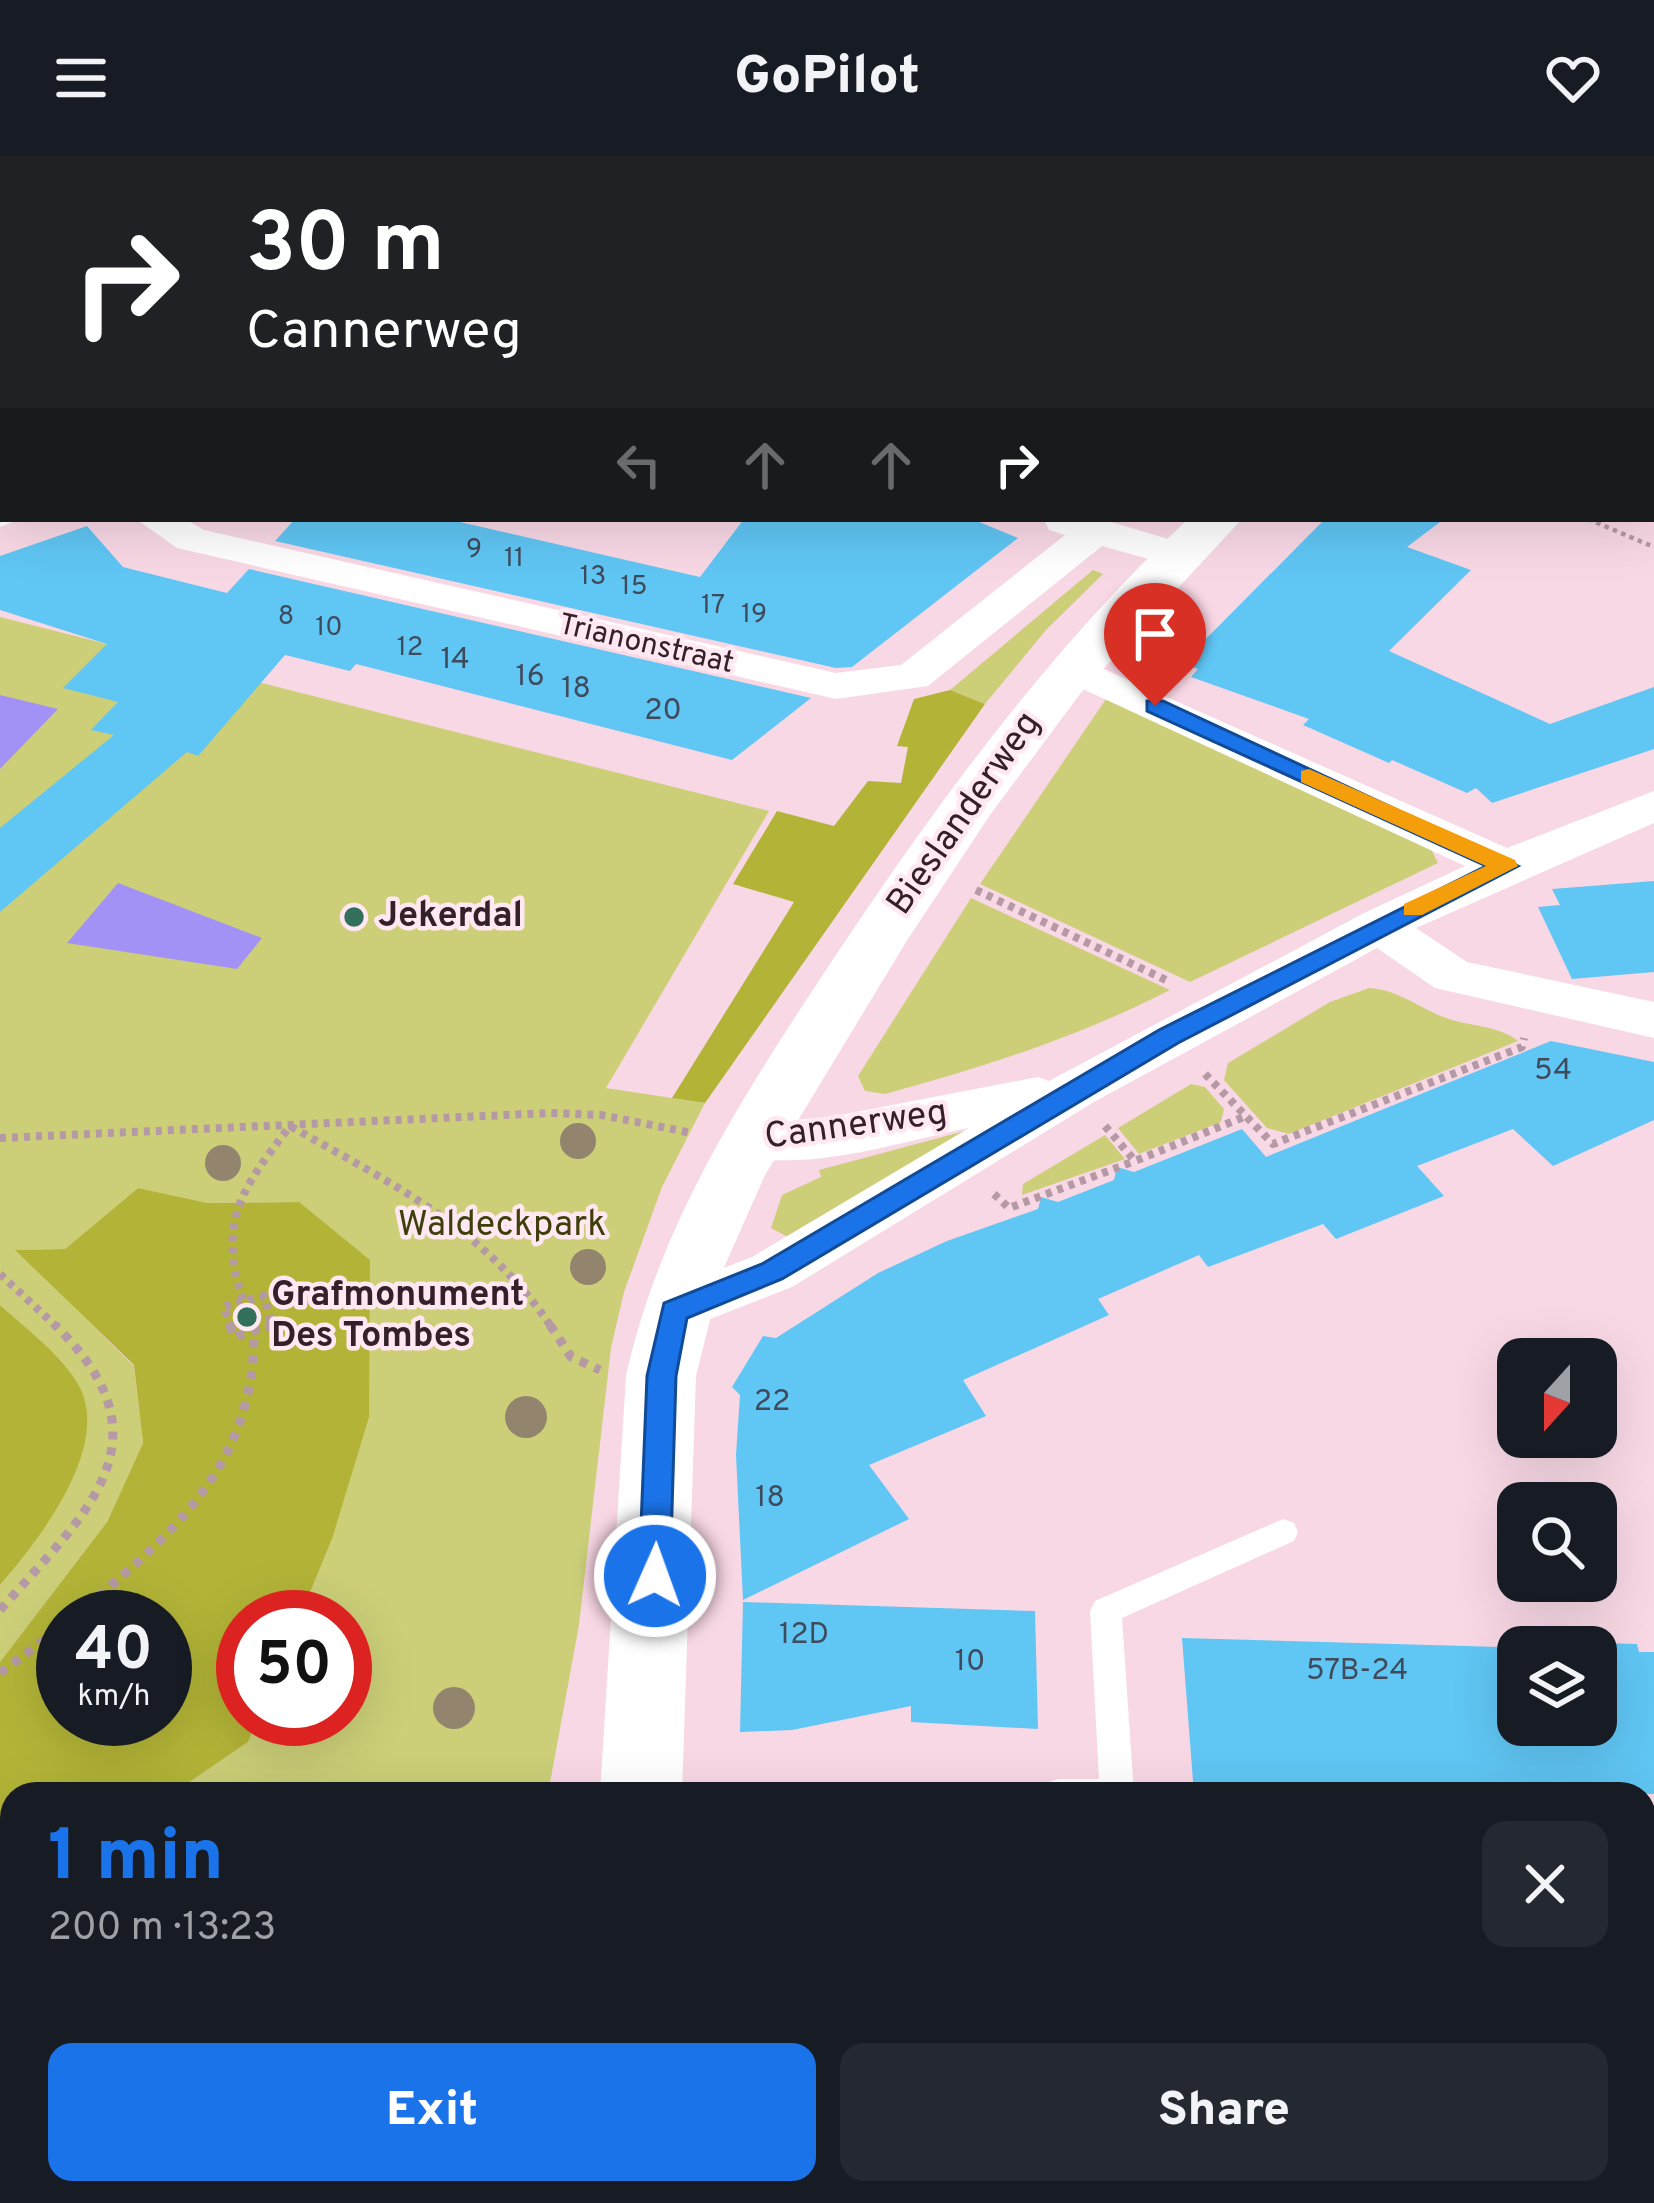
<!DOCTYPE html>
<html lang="en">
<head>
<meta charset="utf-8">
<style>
	body { margin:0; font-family:Overpass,sans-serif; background:#242831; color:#f1f3f6; height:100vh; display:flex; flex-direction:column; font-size:45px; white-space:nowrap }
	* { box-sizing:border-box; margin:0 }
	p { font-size:39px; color:#9ea1a6 }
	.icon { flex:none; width:66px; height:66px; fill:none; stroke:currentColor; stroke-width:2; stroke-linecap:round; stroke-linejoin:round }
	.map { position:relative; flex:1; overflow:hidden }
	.side { position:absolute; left:0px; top:1626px; width:1656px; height:423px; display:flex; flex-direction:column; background:#171b24; border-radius:36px 36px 0 0; box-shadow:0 12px 48px #0002 }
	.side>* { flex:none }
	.guide { position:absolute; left:0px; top:0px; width:1656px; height:366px; box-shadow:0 12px 48px #0002; background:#202124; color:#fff; overflow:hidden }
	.needle { width:78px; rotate:201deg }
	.controls { position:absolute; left:1497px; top:1182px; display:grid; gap:24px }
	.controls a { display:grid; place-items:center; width:120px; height:120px; border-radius:24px; background:#171b24; box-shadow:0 12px 48px #0002; font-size:60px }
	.speed { position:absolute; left:36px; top:1434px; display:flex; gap:24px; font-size:60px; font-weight:700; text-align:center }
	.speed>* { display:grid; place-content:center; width:156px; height:156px; border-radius:50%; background:#171b24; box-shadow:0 12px 48px #0002; line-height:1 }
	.speed small { font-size:30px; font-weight:400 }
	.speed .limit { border:18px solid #d22; background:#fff; color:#111 }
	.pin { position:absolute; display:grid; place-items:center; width:102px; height:102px; color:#fff; margin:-123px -51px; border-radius:50% 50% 50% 0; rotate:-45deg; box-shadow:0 0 12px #0007 }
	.pin .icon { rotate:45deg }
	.me { position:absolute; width:132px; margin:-66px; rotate:2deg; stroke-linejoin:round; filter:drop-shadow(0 0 9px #0008) }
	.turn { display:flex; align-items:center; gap:42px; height:252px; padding:0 48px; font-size:54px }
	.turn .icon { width:156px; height:156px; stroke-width:2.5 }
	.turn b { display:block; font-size:84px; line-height:102px }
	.lanes { display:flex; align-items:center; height:114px; padding:0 48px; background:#0003; justify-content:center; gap:60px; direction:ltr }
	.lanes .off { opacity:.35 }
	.round { display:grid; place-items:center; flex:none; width:126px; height:126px; border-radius:24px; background:#242831 }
	.summary { display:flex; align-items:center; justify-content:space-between; height:204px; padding:0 48px }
	h1 { font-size:72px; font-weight:800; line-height:90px; color:#1a73e8 }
	.cta { display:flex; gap:24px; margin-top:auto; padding:24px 48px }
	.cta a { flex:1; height:138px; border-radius:24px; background:#1a73e8; color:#fff; font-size:48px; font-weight:800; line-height:138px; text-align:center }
	.cta a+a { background:#242831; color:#f1f3f6 }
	header { display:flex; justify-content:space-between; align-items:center; height:156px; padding:0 48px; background:#171b24; font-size:54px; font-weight:800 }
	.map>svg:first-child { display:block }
	.green { fill:#cccf78 }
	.forest { fill:#b3b437; fill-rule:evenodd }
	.water { fill:#a392f6 }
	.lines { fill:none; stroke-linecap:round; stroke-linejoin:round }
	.river { fill:#a392f6; fill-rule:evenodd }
	.building { fill:#60c6f4; fill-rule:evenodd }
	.path-far2 { stroke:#b599a5; stroke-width:4.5; stroke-dasharray:4.5 4.5; stroke-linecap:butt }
	.path-far1 { stroke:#b599a5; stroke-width:8; stroke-dasharray:6 6; stroke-linecap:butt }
	.path { stroke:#b599a5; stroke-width:9; stroke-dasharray:8 8; stroke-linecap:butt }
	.lane { fill:#fff; fill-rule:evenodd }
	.street { fill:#fff; fill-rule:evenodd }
	.secondary { fill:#fff; fill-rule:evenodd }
	.tree { fill:#93846e }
	.route { fill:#1a73e8; stroke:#114b97; stroke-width:3 }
	.slow { fill:#f59e0b }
	.poi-dot { fill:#32705c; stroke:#ffe8f2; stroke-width:4.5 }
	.labels { text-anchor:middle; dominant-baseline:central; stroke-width:9; stroke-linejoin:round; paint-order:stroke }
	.far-number-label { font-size:27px; fill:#3f4a5c }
	.far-street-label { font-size:30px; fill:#342029; stroke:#ffe8f2 }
	.number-label { font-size:30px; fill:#3f4a5c }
	.street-label { font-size:36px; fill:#342029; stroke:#ffe8f2 }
	.poi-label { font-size:36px; font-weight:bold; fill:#342029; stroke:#ffe8f2; text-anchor:start }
	.park-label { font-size:36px; fill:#3f3f0c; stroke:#ffe8f2 }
</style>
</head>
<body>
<header><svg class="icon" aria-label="menu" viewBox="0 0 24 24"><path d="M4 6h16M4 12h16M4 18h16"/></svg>GoPilot<svg class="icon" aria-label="heart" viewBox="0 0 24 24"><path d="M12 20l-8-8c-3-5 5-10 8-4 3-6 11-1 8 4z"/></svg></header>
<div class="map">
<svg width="1654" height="2047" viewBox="0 0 1654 2047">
	<rect width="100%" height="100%" fill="#f9d8e6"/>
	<path class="green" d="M 0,0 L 873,0 L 3,3 L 0,158 Z
		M 1093,414 L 1103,418 L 1046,474 L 985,548 L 950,534 Z
		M 0,461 L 769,655 L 606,932 L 705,947 L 662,1031 L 624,1136 L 611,1192 L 579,1469 L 548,1638 L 172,1638 L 248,1586 L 258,1563 L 345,1563 L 345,1461 L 300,1461 L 332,1383 L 299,1046 L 208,1047 L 138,1032 L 65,1093 L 16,1094 L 134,1210 L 143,1287 L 107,1366 L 0,1506 L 0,1429 L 10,1417 L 33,1179 L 0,1149 Z
		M 1106,543 L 1430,691 L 1438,707 L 1190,826 L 980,728 Z
		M 971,742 L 1170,834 C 1078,881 985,911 885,938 L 865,935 L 858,920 Z
		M 1369,832 C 1401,834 1422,855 1452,864 C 1472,870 1502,871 1518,885 L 1289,978 L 1267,972 L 1224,924 L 1228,907 L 1330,846 Z
		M 1191,928 L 1205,931 L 1224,953 L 1221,966 L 1139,998 L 1118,972 Z
		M 987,969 L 788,1081 L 771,1072 L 782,1039 L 821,1021 L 819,1014 Z
		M 1105,979 L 1125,1003 L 1022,1039 L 1023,1028 Z
		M 12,1746 L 12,2037 L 450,2037 L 439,2047 L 0,2047 L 0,1755 Z"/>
	<path class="forest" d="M 950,534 L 985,548 L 705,947 L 672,942 L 794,746 L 733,728 L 777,655 L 834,670 L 868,625 L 901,627 L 908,591 L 897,590 L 914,543 Z
		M 138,1032 L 208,1047 L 299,1046 L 370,1104 L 369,1261 L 332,1383 L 300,1461 L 243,1461 L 243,1563 L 258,1563 L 248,1586 L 172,1638 L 12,1638 L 12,1746 L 0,1755 L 0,1506 L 107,1366 L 143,1287 L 134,1209 L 15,1094 L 65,1093 ZM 63,1461 L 165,1461 L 165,1563 L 63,1563 Z
		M 0,1149 C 25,1172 62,1199 79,1230 C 112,1291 38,1385 0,1429 Z"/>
	<path class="water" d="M 873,0 L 1277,0 L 1295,3 L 850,3 Z
		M 0,539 L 58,553 L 0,613 Z
		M 118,727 L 262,782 L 237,813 L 67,787 Z"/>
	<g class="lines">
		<path class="river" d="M 3,76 L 3,118 L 0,119 L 0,77 Z"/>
	</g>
	<path class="building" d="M 295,363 L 447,363 L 700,421 L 744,363 L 972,363 L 1018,382 L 852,511 L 836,512 L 275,385 Z
		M 1325,363 L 1444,363 L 1407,391 L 1471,414 L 1389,495 L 1550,568 L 1654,531 L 1654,593 L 1492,647 L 1476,632 L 1467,637 L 1392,604 L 1389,607 L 1303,569 L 1309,563 L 1191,521 L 1198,513 L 1182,507 Z
		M 87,370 L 123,411 L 227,437 L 249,413 L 811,542 L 732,604 L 356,508 L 350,515 L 285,499 L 198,600 L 187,596 L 0,756 L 0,672 L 114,579 L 91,574 L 118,546 L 63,532 L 107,488 L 0,454 L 0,400 Z
		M 1654,725 L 1654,816 L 1572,823 L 1538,751 L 1560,749 L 1552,733 Z
		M 1551,885 L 1654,906 L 1654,964 L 1553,1010 L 1513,973 L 1417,1010 L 1444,1040 L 1336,1083 L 1323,1068 L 1208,1111 L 1199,1099 L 1098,1143 L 1109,1159 L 963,1224 L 986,1260 L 869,1309 L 909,1363 L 743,1444 L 736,1299 L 740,1239 L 732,1231 L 763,1180 L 776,1182 L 878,1117 L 947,1085 L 1038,1053 L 1041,1041 L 1058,1046 L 1114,1024 L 1117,1011 L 1134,1016 L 1242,973 L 1266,1001 Z
		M 743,1446 L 1035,1455 L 1038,1573 L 911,1566 L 911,1550 L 792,1574 L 740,1576 Z
		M 1182,1482 L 1501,1491 L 1499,1484 L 1637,1488 L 1639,1496 L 1654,1496 L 1654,1638 L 1359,1632 L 1359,1638 L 1194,1638 ZM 1518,1491 L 1596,1491 L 1596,1569 L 1518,1569 Z"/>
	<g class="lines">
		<path class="path-far2" d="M 586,3 L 619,0
			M 1588,363 L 1654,391"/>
		<path class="path-far1" d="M 976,734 L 1168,825
			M 1205,918 L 1273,988 L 1522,891 L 1524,882
			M 1105,970 L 1135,1005 L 1246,960
			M 0,982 L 550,957 L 601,959 L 692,977
			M 994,1038 L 1009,1052 L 1135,1005
			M 0,1118 L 58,1172
			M 243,1144 C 217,1064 242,1033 290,970 C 392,1028 485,1072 552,1172
			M 231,1172 L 224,1150 L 264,1140 L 272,1170 L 264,1172"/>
		<path class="path" d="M 230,1169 L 233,1181 L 272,1169
			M 550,1169 L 571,1201 L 600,1214
			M 0,1454 C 86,1357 174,1285 55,1169
			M 74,1461 C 171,1379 255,1311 254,1175
			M 0,1517 L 63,1470
			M 0,2014 L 12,2024
			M 28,2037 L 37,2044"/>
		<path class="lane" d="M 1283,1363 L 1294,1367 L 1298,1376 L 1294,1385 L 1122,1462 L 1134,1638 L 1041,1638 L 1046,1627 L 1058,1623 L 1099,1623 L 1090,1455 L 1095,1445 Z
			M 1110,2037 L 1148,2037 L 1148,2047 L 1110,2047 Z"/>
		<path class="street" d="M 3,346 L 3,363 L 20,363 L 0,371 Z
			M 136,363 L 185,363 L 204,374 L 836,517 L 901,509 L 1065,379 L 1049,374 L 1044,363 L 1101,363 L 1192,390 L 1198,399 L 1192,408 L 1177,411 L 1102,390 L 928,530 L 836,543 L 177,392 Z
			M 1072,499 L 1507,692 L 1654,635 L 1654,667 L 1416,772 L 1467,806 L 1654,846 L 1654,882 L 1435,832 L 1377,792 L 1094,946 L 792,1131 L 674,1177 L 654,1171 L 646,1155 L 654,1139 L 752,1101 L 969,972 C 897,986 804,1019 731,997 L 723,983 L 731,969 L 830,961 L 1038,921 L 1049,925 L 1364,757 L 1465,710 L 1057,521 L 1050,512 L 1057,503 Z"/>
		<path class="secondary" d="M 1653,62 L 1654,62 L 1654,88 L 1653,88 Z
			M 1188,363 L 1242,363 L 1080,538 L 990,659 L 906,786 L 765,1019 L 722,1116 L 696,1220 L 682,1638 L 600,1638 L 626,1220 C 660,1066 744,938 830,808 C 936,648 1048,495 1188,363 Z
			M 496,2037 L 588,2037 L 586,2047 L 494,2047 Z
			M 592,2037 L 684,2037 L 683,2047 L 591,2047 Z"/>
	</g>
	<g class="tree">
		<circle cx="578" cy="985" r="18"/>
		<circle cx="223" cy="1007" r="18"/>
		<circle cx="588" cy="1111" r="18"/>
		<circle cx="526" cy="1261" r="21"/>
		<circle cx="454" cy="1552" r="21"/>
	</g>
	<path class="route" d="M 1147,545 L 1163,545 L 1518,710 L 1178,887 L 782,1123 L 687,1162 L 676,1220 L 670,1420 L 666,1430 L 643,1430 L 639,1420 L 647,1220 L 664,1147 L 762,1108 L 1159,874 L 1486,710 L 1147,555 Z"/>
	<path class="slow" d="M 1309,613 L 1515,704 L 1518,710 L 1422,759 L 1404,759 L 1404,748 L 1486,710 L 1301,626 L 1301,615 Z"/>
	<g class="poi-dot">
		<circle cx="354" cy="761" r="12"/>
		<circle cx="247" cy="1161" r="12"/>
	</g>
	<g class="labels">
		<g class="far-number-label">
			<text x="474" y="394">9</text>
			<text x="514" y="403">11</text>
			<text x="593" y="421">13</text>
			<text x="634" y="431">15</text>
			<text x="713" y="450">17</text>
			<text x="754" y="459">19</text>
			<text x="286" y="461">8</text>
			<text x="329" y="472">10</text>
			<text x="410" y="492">12</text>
		</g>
		<g class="far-street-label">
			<text transform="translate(646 489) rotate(13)">Trianonstraat</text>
		</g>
		<g class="number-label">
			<text x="455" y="504">14</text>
			<text x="530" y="521">16</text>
			<text x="576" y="533">18</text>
			<text x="663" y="555">20</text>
			<text x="1553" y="915">54</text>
			<text x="772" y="1246">22</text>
			<text x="770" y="1342">18</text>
			<text x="804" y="1479">12D</text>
			<text x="970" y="1506">10</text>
			<text x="1357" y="1515">57B-24</text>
		</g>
		<g class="street-label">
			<text transform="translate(965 658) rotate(-55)">Bieslanderweg</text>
			<text transform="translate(856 970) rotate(-8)">Cannerweg</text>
		</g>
		<g class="poi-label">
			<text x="378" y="761">Jekerdal</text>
			<text x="271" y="1140">Grafmonument<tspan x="271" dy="41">Des Tombes</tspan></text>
		</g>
		<g class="park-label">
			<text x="502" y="1070">Waldeckpark</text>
		</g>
	</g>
</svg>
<div class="controls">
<a><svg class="needle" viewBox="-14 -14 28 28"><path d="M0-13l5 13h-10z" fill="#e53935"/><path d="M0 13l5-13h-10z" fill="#9ea1a6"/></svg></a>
<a><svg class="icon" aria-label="search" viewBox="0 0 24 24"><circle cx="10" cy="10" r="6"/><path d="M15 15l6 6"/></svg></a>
<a><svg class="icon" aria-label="layers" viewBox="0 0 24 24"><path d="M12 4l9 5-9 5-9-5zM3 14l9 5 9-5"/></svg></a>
</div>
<div class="speed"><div>40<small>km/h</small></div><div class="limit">50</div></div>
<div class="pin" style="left:1155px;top:550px;background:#d93025"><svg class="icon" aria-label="arrive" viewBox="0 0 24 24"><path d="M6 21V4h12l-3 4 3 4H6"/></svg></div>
<svg class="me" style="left:655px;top:1420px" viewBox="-20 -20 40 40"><circle r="17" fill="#1a73e8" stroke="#fff" stroke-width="3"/><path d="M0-11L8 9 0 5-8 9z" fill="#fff"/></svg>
<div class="guide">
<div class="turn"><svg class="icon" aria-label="right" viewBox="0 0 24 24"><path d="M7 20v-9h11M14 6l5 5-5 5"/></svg><div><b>30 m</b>Cannerweg</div></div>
<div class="lanes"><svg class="icon off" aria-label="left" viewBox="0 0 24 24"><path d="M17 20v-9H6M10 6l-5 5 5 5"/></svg><svg class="icon off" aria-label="ahead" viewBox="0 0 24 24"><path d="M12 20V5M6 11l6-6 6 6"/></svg><svg class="icon off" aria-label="ahead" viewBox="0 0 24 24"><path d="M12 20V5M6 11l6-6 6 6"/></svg><svg class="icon" aria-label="right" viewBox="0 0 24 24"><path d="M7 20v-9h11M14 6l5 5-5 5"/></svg></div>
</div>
<section class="side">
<div class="summary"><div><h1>1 min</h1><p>200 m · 13:23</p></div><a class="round"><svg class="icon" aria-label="close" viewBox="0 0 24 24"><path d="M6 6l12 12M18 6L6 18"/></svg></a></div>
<div class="cta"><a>Exit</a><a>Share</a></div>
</section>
</div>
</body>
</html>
